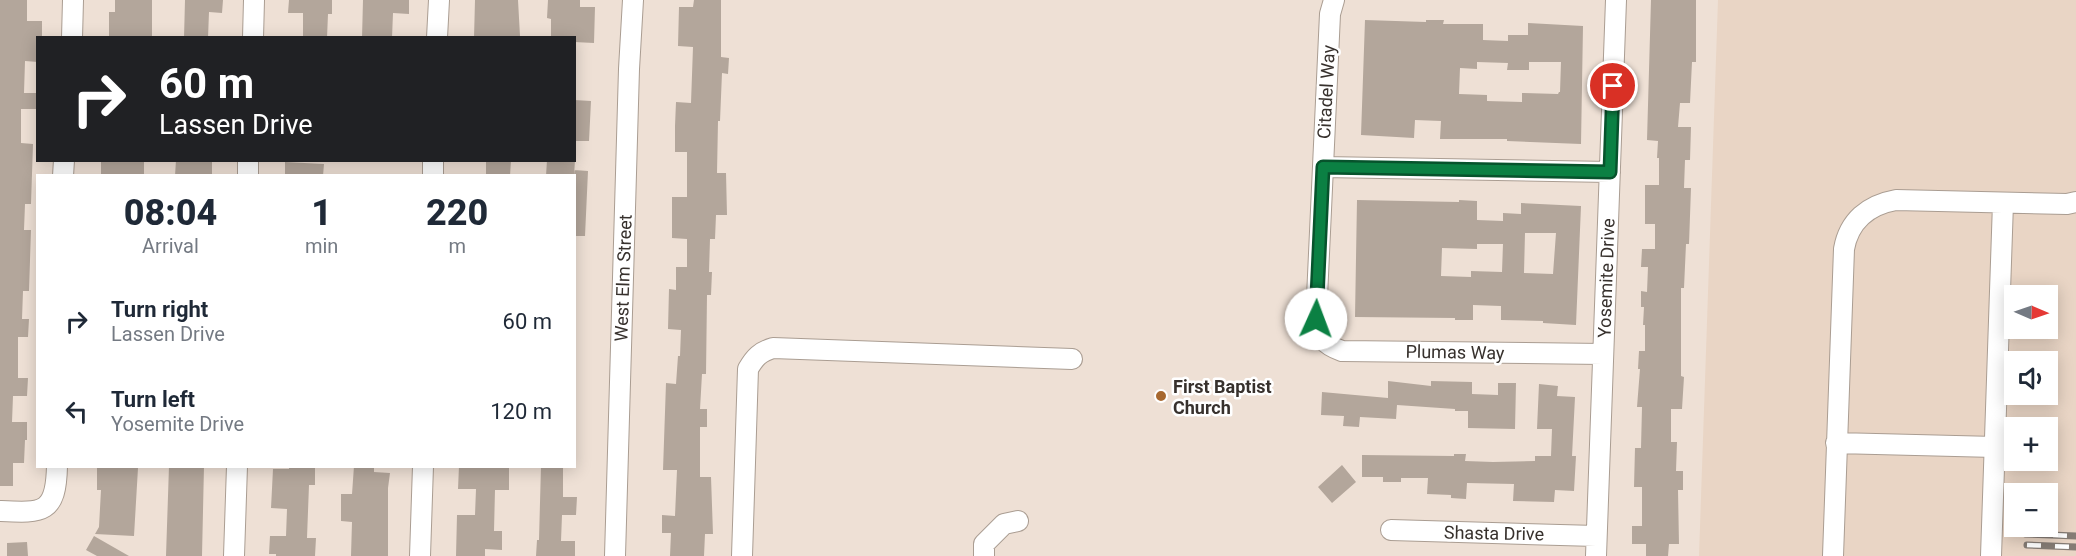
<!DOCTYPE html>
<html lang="en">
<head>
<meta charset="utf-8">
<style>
	body { margin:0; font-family:Roboto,sans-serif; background:#f2f2f3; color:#1f2937; height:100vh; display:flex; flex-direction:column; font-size:22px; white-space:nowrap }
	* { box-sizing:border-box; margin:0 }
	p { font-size:20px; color:#747a83 }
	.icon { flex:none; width:33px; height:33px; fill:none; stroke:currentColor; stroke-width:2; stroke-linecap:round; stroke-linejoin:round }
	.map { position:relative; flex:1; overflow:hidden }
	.drawer { position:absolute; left:36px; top:174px; width:540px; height:294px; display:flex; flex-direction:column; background:#fff; border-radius:0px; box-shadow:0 3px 15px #0003 }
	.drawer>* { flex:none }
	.top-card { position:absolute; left:36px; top:36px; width:540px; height:126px; border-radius:0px; box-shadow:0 3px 15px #0003; background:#202124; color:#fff; overflow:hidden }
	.needle { width:39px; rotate:92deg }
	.tools { position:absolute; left:2004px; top:285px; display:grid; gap:12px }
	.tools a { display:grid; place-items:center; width:54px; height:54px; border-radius:0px; background:#fff; box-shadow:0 3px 15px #0003; font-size:30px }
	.pin { position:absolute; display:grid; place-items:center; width:51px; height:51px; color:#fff; margin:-26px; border:3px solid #fff; border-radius:50%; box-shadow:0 2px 6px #0007 }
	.me { position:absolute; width:66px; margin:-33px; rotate:2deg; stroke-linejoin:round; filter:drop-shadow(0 0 4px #0008) }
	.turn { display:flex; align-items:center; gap:21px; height:126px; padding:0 24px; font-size:27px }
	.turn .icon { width:78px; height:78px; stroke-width:2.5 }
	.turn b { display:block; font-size:42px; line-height:51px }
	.eta { display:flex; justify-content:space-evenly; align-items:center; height:102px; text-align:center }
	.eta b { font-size:36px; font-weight:800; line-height:42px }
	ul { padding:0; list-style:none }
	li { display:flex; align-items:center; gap:18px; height:90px; padding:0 24px }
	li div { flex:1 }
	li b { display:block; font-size:22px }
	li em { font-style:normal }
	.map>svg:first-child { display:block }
	.built { fill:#e9d5c5; fill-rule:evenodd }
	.building { fill:#b3a69b; fill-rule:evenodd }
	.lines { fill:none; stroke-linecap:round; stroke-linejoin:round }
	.minor-casing { stroke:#aa9d92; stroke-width:22 }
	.minor { stroke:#fff; stroke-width:20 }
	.rail-casing { stroke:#857c75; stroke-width:7 }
	.rail { stroke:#fff; stroke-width:4.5; stroke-dasharray:14; stroke-linecap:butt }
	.route-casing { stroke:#07532c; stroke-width:15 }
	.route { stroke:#0b8043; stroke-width:10 }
	.poi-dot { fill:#a7682f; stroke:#fff; stroke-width:2 }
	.labels { text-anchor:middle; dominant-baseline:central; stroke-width:5; stroke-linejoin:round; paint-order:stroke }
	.street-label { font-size:18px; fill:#37312d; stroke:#fff }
	.poi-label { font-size:18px; font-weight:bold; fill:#37312d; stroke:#fff; text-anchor:start }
</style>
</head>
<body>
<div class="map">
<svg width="2076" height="556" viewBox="0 0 2076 556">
	<rect width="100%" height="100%" fill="#eee0d5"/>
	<path class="built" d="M 1718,0 L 2076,0 L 2076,556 L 1699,556 ZM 2014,296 L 2048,296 L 2048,328 L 2014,328 ZM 2014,362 L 2048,362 L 2048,394 L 2014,394 ZM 2014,428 L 2048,428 L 2048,460 L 2014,460 ZM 2014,494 L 2048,494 L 2048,526 L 2014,526 Z"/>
	<path class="building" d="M 0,0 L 27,0 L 27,21 L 42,21 L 42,38 L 38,38 L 38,62 L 25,61 L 24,93 L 36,93 L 36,109 L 21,109 L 21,143 L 33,144 L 31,204 L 25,204 L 24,230 L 31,230 L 29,291 L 23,291 L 22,319 L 29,319 L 28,337 L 18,337 L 18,378 L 28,378 L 27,396 L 13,396 L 12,422 L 27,422 L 27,440 L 25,440 L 24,463 L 13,463 L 13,486 L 0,486 Z
		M 115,0 L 152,0 L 152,38 L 109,38 L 109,12 L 115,12 Z
		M 185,0 L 223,0 L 222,13 L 209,12 L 208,38 L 184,38 Z
		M 289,0 L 332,0 L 332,14 L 328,14 L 327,38 L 303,38 L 303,13 L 288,13 Z
		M 363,0 L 409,0 L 409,14 L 393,13 L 392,38 L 362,38 Z
		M 475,0 L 518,0 L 520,36 L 474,38 Z
		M 548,0 L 580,0 L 580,7 L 595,7 L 594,43 L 574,42 L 574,38 L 551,38 L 551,19 L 547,18 Z
		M 694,0 L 721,0 L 721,57 L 729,58 L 728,74 L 722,73 L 720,121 L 718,121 L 717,173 L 726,173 L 727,215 L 716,215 L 715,239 L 710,239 L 709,272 L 712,272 L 711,295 L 707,295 L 706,374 L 702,374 L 700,409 L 707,409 L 707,427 L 700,427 L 700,477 L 711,477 L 713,534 L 705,534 L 704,556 L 670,556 L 671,533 L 662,533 L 662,515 L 675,516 L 677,470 L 663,470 L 666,383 L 676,384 L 678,356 L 680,356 L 681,330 L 668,329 L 669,289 L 676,290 L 676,267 L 687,267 L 687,239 L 672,238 L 672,197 L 687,197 L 687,152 L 675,152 L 675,126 L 676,102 L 691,103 L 693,47 L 678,46 L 679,7 L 693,7 Z
		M 1651,0 L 1696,0 L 1696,62 L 1692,62 L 1690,103 L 1680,103 L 1678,127 L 1691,127 L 1690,160 L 1685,160 L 1684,188 L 1691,188 L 1689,244 L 1686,244 L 1684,288 L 1681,288 L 1681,376 L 1684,377 L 1682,409 L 1671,409 L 1671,442 L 1677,442 L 1676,471 L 1683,471 L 1683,490 L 1678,490 L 1679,544 L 1669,544 L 1668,556 L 1646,556 L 1646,544 L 1632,544 L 1632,526 L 1642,526 L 1642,487 L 1634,487 L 1635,448 L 1641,448 L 1642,407 L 1637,407 L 1640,369 L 1638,369 L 1639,351 L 1645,351 L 1645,325 L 1643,325 L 1644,307 L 1641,307 L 1641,291 L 1647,292 L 1648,267 L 1641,267 L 1642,249 L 1655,249 L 1655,224 L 1645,224 L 1645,185 L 1659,185 L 1659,158 L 1657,158 L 1658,141 L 1647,140 Z
		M 1365,20 L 1426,22 L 1426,20 L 1444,20 L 1443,24 L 1483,24 L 1483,40 L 1508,41 L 1508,35 L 1528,35 L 1528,23 L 1583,26 L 1581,144 L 1507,141 L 1507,139 L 1440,139 L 1441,121 L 1415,120 L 1414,138 L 1361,135 ZM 1477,62 L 1508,63 L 1507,70 L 1529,70 L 1529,62 L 1561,62 L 1560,92 L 1559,92 L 1558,94 L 1522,93 L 1522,102 L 1487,101 L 1487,95 L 1459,94 L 1460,68 L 1477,69 Z
		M 574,100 L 591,101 L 589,141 L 574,141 Z
		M 101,160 L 144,161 L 144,176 L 101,176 Z
		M 176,160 L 212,161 L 212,176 L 175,176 Z
		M 486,160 L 511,160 L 510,176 L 486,176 Z
		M 547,160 L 575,160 L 574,176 L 546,176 Z
		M 285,162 L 324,164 L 323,176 L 285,176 Z
		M 574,170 L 588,171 L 585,236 L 574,236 Z
		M 1357,200 L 1459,202 L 1459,200 L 1477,201 L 1477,220 L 1503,221 L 1503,213 L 1521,214 L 1521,203 L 1581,206 L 1576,325 L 1543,323 L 1543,321 L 1501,320 L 1501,306 L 1473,305 L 1473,320 L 1455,320 L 1455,318 L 1355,317 ZM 1525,233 L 1556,233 L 1553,274 L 1524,273 ZM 1477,244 L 1503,244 L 1502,272 L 1471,271 L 1471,277 L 1441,276 L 1442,248 L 1477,249 Z
		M 1388,381 L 1431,386 L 1431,381 L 1472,382 L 1472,394 L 1498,395 L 1498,383 L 1516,383 L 1515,429 L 1468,428 L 1468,411 L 1455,411 L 1455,409 L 1397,405 L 1396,419 L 1360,417 L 1359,427 L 1343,426 L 1344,416 L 1321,415 L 1322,392 L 1388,398 Z
		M 1539,384 L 1558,386 L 1557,396 L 1575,397 L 1572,456 L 1576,456 L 1574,491 L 1555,490 L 1554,502 L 1513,501 L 1514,484 L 1467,483 L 1466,499 L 1451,498 L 1451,495 L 1427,494 L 1428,478 L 1401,478 L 1401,482 L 1383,482 L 1383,477 L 1362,477 L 1362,455 L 1454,456 L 1454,454 L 1466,454 L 1465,461 L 1493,462 L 1535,461 L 1535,456 L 1551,456 L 1552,429 L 1537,429 Z
		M 1342,465 L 1356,482 L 1332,503 L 1318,487 Z
		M 97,466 L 138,468 L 134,536 L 95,534 L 99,527 L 101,490 L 97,490 Z
		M 169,466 L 204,466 L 202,556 L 166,556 Z
		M 289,466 L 315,468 L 315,485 L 309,485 L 307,538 L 316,538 L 315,556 L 276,556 L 276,554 L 269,554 L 270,536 L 286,536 L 287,509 L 271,508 L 273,469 L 289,469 Z
		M 354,466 L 374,466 L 374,472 L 390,473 L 388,488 L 388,556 L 351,556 L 352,522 L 341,521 L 341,494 L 352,494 Z
		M 459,466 L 509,466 L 509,490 L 495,490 L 494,531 L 502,531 L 502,550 L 485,549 L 485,556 L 456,556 L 457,515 L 475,515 L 476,489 L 458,489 Z
		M 541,466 L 563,466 L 563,497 L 577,497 L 576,515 L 562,515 L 561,541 L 575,541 L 575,556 L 536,556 L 537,540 L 539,540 Z
		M 94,536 L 129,556 L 97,556 L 86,550 Z
		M 27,542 L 28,556 L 7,556 L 7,543 Z"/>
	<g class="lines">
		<g class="minor-casing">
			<path id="minor" d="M 1334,0 L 1330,14 L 1316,319 C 1321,338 1322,344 1342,351 L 1603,354
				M 72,38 L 73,0
				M 253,38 L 254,0
				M 437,38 L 439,0
				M 1323,167 L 1610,172
				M 63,176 L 64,160
				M 248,176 L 248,160
				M 433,176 L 433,160
				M 1836,443 L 1995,447
				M 0,511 C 43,513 56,514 57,466
				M 1391,530 L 1596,536
				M 234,556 L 237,466
				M 420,556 L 423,466
				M 615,556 L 629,69 L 633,0
				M 742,556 L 748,369 C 755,357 760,352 773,348 L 1072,359
				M 984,556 L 984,544 L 1004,524 L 1018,521
				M 1596,556 L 1616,0
				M 1833,556 L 1844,249 C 1849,221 1868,205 1896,200 L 2067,204 L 2076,202
				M 1991,556 L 2003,203"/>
		</g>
		<use href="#minor" class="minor"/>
		<g class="rail-casing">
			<path id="rail" d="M 2025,534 L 2076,536
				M 2027,545 L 2076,547"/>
		</g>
		<use href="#rail" class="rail"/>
	</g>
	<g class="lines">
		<g class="route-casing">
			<path id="route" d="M 1316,319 L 1323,167 L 1610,172 L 1613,86"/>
		</g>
		<use href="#route" class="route"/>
	</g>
	<circle class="poi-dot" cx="1161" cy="396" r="6"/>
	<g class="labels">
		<g class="street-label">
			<text transform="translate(1326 92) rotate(-87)">Citadel Way</text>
			<text transform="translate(623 278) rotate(-88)">West Elm Street</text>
			<text transform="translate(1606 278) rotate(-88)">Yosemite Drive</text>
			<text transform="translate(1455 352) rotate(1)">Plumas Way</text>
			<text transform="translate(1494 533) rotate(1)">Shasta Drive</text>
		</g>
		<g class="poi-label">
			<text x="1173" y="386">First Baptist<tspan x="1173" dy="21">Church</tspan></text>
		</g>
	</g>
</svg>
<div class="tools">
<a><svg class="needle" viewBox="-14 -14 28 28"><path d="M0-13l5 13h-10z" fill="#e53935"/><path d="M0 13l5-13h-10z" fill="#747a83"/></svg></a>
<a><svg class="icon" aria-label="sound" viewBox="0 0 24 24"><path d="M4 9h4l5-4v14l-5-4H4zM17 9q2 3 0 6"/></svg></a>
<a>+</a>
<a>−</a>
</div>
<div class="pin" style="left:1613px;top:86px;background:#d93025"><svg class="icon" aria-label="arrive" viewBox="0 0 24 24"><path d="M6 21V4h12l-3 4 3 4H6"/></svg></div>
<svg class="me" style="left:1316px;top:319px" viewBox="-20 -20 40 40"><circle r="19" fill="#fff"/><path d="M0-13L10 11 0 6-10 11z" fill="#0b8043"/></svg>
<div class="top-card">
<div class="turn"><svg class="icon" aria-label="right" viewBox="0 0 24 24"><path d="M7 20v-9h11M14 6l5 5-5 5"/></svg><div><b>60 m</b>Lassen Drive</div></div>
</div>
<section class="drawer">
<div class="eta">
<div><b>08:04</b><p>Arrival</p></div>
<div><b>1</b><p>min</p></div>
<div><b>220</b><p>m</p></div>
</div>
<ul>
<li><svg class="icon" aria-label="right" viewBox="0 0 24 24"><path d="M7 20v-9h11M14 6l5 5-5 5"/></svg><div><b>Turn right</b><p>Lassen Drive</p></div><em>60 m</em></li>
<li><svg class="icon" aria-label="left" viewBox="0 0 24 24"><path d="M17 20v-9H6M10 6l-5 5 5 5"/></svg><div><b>Turn left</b><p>Yosemite Drive</p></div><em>120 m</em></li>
</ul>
</section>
</div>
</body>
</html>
